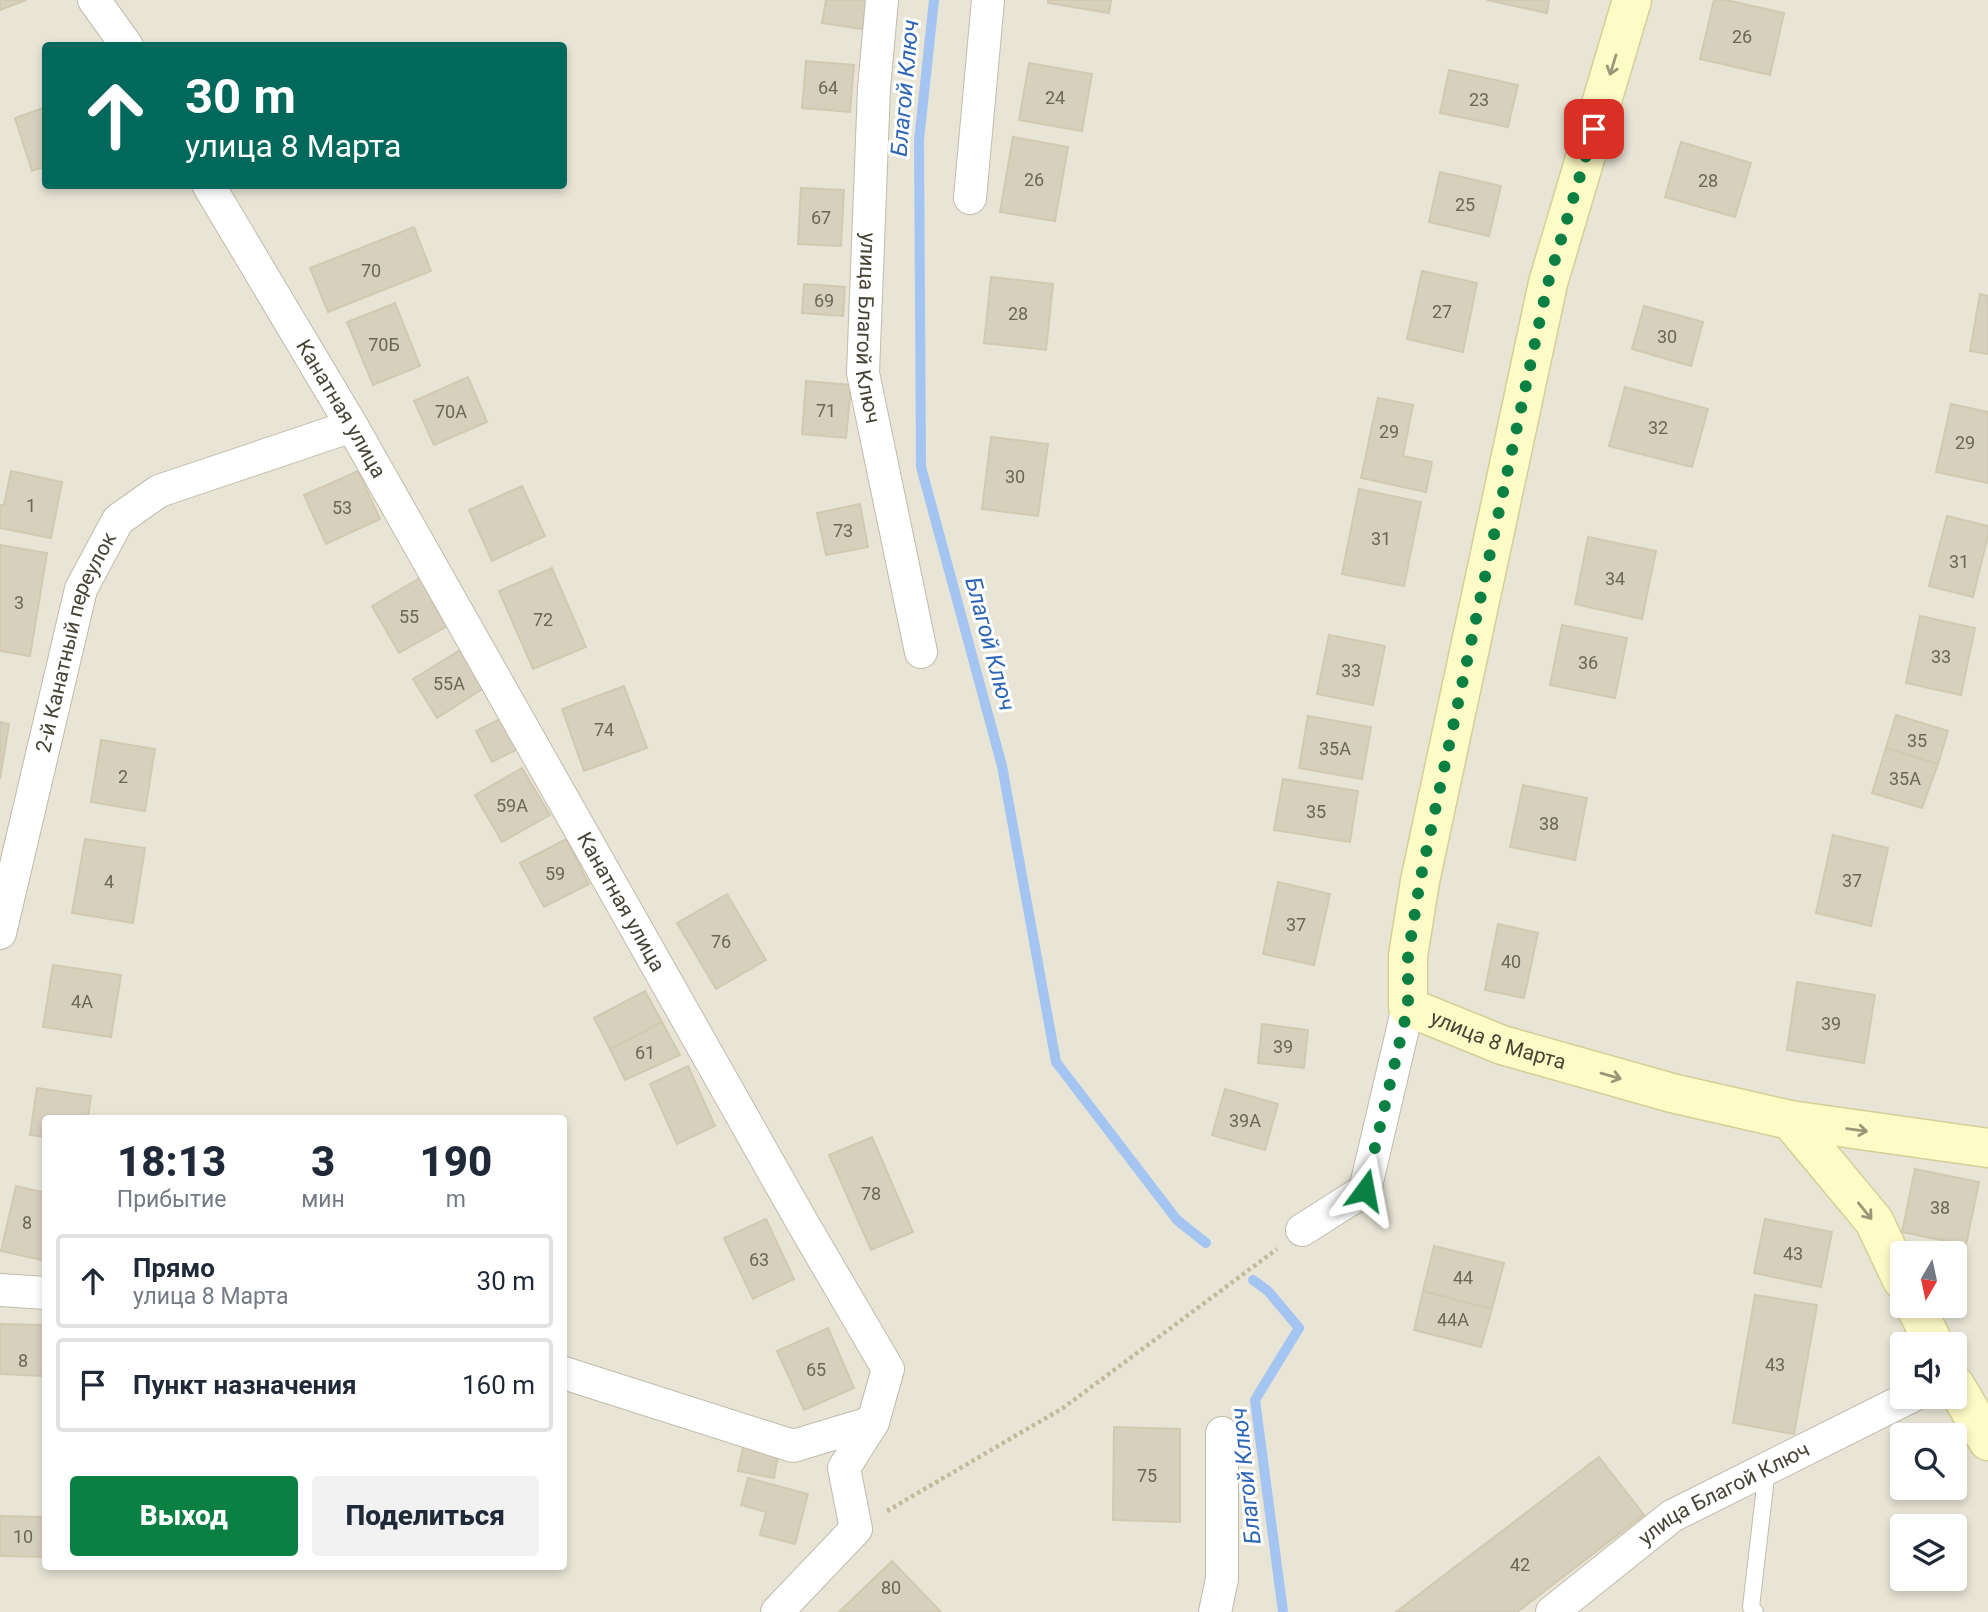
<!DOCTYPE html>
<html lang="ru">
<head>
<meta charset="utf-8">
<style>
	body { margin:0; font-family:Roboto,sans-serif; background:#f2f2f3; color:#1f2937; height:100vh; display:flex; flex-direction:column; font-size:26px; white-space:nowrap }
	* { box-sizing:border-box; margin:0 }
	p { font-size:23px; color:#747a83 }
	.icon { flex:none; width:38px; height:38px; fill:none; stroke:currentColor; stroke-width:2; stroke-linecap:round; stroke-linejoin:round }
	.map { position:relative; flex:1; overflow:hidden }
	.drawer { position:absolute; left:42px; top:1115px; width:525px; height:455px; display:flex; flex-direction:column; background:#fff; border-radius:7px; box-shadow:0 4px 10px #0003 }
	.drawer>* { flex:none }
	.top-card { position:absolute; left:42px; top:42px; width:525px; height:147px; border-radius:7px; box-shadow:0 4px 10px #0003; background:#00695c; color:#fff; overflow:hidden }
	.needle { width:46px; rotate:189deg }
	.tools { position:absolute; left:1890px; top:1241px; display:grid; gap:14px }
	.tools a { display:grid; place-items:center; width:77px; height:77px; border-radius:7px; background:#fff; box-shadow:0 4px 10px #0003; font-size:35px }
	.pin { position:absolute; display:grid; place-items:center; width:60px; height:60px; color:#fff; margin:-30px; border-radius:14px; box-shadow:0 4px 10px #0006 }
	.me { position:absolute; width:77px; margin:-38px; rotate:13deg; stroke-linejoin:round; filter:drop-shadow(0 0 5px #0008) }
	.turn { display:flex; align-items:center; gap:24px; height:147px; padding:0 28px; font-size:32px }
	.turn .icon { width:91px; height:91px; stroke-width:2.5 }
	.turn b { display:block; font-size:49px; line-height:60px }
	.eta { display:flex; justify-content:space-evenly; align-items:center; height:119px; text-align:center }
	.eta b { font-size:42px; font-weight:800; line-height:49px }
	.cta { display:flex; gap:14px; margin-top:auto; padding:14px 28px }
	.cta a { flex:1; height:80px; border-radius:7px; background:#0b8043; color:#fff; font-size:28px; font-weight:800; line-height:80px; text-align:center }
	.cta a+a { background:#f2f2f3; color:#1f2937 }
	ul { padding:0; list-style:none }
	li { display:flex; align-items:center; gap:21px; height:94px; margin:0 14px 10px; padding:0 14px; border:4px solid #e0e1e3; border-radius:7px }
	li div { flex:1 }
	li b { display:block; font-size:26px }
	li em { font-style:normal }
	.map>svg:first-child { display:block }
	.residential { fill:#e8e5d6; fill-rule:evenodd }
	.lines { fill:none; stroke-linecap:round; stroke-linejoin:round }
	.stream { stroke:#a4c4f1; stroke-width:10 }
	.building { fill:#d6d0bd; stroke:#d1c9b0; stroke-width:2 }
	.lane-casing { stroke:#c0bcaa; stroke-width:18 }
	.street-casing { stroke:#c0bcaa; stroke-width:34 }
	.secondary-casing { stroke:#d4ce97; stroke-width:41 }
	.path { stroke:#c2ba9b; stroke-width:4.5; stroke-dasharray:3.5 3.5; stroke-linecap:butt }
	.lane { stroke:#fff; stroke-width:16 }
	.street { stroke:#fff; stroke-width:32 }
	.secondary { stroke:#fffbc7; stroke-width:38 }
	.oneway { stroke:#9a9677 }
	.route { stroke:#0b8043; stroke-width:12; stroke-dasharray:0 21.6 }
	.labels { text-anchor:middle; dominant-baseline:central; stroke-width:6; stroke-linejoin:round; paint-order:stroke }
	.number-label { font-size:18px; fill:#6b6758 }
	.street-label { font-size:21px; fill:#474436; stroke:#fff }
	.water-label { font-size:23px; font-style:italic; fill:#2e65b5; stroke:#fff }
</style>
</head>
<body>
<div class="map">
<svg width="1988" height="1612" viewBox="0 0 1988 1612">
	<rect width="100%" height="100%" fill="#f4f2e8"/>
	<path class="residential" d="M 0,0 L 1988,0 L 1988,1612 L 0,1612 ZM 46,46 L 564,46 L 564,186 L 46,186 ZM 46,1118 L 564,1118 L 564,1566 L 46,1566 ZM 1902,1253 L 1955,1253 L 1955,1306 L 1902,1306 ZM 1902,1344 L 1955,1344 L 1955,1396 L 1902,1396 ZM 1902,1435 L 1955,1435 L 1955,1488 L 1902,1488 ZM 1902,1526 L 1955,1526 L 1955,1578 L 1902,1578 Z"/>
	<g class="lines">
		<path class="stream" d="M 934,0 L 919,140 L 921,467 L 1002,766 L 1056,1062 L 1177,1220 L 1206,1243
			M 1253,1280 L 1268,1291 L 1299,1328 L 1255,1400 L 1283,1612"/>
	</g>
	<path class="building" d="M 0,0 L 26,0 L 0,10 Z
		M 826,0 L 867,0 L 862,29 L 822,23 Z
		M 1048,0 L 1111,0 L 1109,13 L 1048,3 Z
		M 1487,0 L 1549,0 L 1547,13 Z
		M 1714,0 L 1726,0 L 1784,13 L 1770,75 L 1700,59 Z
		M 806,61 L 854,65 L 850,112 L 802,108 Z
		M 1029,63 L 1092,74 L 1082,131 L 1019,120 Z
		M 1449,70 L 1518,85 L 1508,127 L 1440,113 Z
		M 46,107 L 46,166 L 32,171 L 15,118 Z
		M 1013,137 L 1068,147 L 1055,221 L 1000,212 Z
		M 1681,142 L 1751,163 L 1735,217 L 1665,197 Z
		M 1440,172 L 1501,186 L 1489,236 L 1429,222 Z
		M 801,188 L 844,190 L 841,246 L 798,244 Z
		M 414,227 L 431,271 L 328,312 L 310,268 Z
		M 1422,271 L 1477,283 L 1463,352 L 1407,339 Z
		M 991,277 L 1053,284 L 1046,350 L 984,343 Z
		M 804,284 L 845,287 L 843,316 L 802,313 Z
		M 1980,294 L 1988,296 L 1988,354 L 1970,351 Z
		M 395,303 L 420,366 L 373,385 L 347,322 Z
		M 1644,306 L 1703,322 L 1691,366 L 1632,349 Z
		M 468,377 L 487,422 L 434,445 L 414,401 Z
		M 806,381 L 851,385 L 846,438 L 802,434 Z
		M 1625,387 L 1708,409 L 1692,467 L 1609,446 Z
		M 1378,398 L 1413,405 L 1403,456 L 1432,462 L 1426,492 L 1361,478 Z
		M 1951,404 L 1988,412 L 1988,483 L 1936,472 Z
		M 991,437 L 1048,444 L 1038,516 L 982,509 Z
		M 11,471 L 62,482 L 51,538 L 0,528 L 0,505 L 4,505 Z
		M 358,471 L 380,519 L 326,544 L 304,495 Z
		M 522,486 L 545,536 L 492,561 L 469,510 Z
		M 1359,489 L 1421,502 L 1404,586 L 1342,574 Z
		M 860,504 L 868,547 L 826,555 L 817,513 Z
		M 1947,516 L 1988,526 L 1988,535 L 1973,597 L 1929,586 Z
		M 1588,537 L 1656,551 L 1642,619 L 1575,604 Z
		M 0,545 L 47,553 L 30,656 L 0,651 Z
		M 552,568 L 586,647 L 533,669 L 499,591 Z
		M 420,578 L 447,626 L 399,653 L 372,606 Z
		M 1920,616 L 1975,628 L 1961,695 L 1906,683 Z
		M 1562,625 L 1627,638 L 1615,698 L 1550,685 Z
		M 1329,635 L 1385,646 L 1373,705 L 1317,694 Z
		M 460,650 L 484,688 L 437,718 L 413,679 Z
		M 624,686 L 647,748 L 584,771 L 562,709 Z
		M 1896,715 L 1948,731 L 1938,764 L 1886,748 Z
		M 506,716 L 522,747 L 492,762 L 476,731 Z
		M 1308,716 L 1371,727 L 1362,779 L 1299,768 Z
		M 0,722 L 9,724 L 0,779 Z
		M 101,740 L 155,749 L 145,811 L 91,802 Z
		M 1886,748 L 1938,764 L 1922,808 L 1872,793 Z
		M 522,768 L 550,815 L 502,842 L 475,795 Z
		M 1283,779 L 1358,791 L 1350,842 L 1274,830 Z
		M 1523,785 L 1587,798 L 1575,860 L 1510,847 Z
		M 1833,835 L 1888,848 L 1871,926 L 1816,913 Z
		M 85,839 L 145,848 L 133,923 L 72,913 Z
		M 566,839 L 589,884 L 544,907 L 520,863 Z
		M 1278,882 L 1330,894 L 1314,965 L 1263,954 Z
		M 727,894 L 766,960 L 716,989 L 677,923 Z
		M 1498,924 L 1538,933 L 1524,998 L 1485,990 Z
		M 53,965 L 121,975 L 111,1037 L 43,1027 Z
		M 1797,982 L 1875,995 L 1864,1063 L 1787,1050 Z
		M 645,991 L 662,1022 L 610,1049 L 594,1018 Z
		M 662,1022 L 680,1055 L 625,1080 L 610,1049 Z
		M 1262,1024 L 1308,1030 L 1304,1068 L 1258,1063 Z
		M 688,1066 L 715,1126 L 677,1144 L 650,1084 Z
		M 37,1088 L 91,1096 L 88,1118 L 46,1118 L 46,1137 L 30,1135 Z
		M 1225,1089 L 1278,1104 L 1265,1150 L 1212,1135 Z
		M 872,1137 L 913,1232 L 871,1250 L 829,1155 Z
		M 1915,1169 L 1979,1182 L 1966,1245 L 1902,1232 Z
		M 16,1186 L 46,1193 L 46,1261 L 1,1251 Z
		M 766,1219 L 794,1279 L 753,1299 L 724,1238 Z
		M 1765,1219 L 1832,1232 L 1821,1287 L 1754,1273 Z
		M 1434,1246 L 1504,1263 L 1492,1309 L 1423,1291 Z
		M 1423,1291 L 1492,1309 L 1481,1347 L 1414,1330 Z
		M 1755,1295 L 1817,1305 L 1794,1434 L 1733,1423 Z
		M 0,1324 L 46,1325 L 46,1376 L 0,1374 Z
		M 828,1328 L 854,1388 L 804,1410 L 777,1351 Z
		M 1114,1427 L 1180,1429 L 1180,1522 L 1113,1520 Z
		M 743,1447 L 778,1455 L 774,1478 L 738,1471 Z
		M 1599,1457 L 1644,1515 L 1517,1612 L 1396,1612 Z
		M 748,1478 L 808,1494 L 795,1544 L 760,1535 L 766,1512 L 741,1505 Z
		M 0,1516 L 46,1517 L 46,1557 L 0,1556 Z
		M 892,1561 L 941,1612 L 839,1612 Z"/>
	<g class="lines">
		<g class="lane-casing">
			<path id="lane" d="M 1755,1612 L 1751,1607 L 1767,1469"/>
		</g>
		<g class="street-casing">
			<g id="street">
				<path d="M 94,0 L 127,46"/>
				<path id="s1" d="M 882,0 L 874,88 L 863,373 L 921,652"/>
				<path id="s2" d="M 209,186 L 352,426 L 802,1222 L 888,1369 L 873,1422 L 844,1468 L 856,1529 L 777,1612"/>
				<path d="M 970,198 L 988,0"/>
				<path id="s3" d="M 0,933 L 81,589 L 118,520 L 159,491 L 352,426"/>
				<path d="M 1302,1230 L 1365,1190 L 1408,1007"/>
				<path d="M 0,1290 L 46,1293"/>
				<path d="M 564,1373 L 793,1446 L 873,1422"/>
				<path d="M 1215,1612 L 1222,1579 L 1222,1433"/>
				<path id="s4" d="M 1552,1612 L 1672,1516 L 1912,1396"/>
			</g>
		</g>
		<g class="secondary-casing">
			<g id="secondary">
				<path id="s5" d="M 1632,0 L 1548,283 L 1420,881 L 1408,956 L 1408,1007 L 1502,1045 L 1672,1093 L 1790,1120 L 1988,1148"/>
				<path d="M 1790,1120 L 1874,1221 L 1902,1280"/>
				<path d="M 1915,1306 L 1934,1344"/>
				<path d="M 1955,1385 L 1988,1441"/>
			</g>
		</g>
		<path class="path" d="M 887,1511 L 1063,1408 L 1277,1249"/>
		<use href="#lane" class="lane"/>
		<use href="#street" class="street"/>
		<use href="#secondary" class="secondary"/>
	</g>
	<defs><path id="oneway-shaft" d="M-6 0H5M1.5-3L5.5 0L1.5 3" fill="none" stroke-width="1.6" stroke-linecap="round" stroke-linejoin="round" transform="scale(1.75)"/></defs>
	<g class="oneway">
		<use href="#oneway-shaft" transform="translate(1613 65) rotate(107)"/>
		<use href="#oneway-shaft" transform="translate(1611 1076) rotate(16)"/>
		<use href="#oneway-shaft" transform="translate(1857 1130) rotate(8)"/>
		<use href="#oneway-shaft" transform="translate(1865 1211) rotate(51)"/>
	</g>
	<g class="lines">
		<path class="route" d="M 1365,1190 L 1408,1007 L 1408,956 L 1420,881 L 1542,310 L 1548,283 L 1594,129"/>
	</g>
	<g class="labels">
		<g class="number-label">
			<text x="1742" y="36">26</text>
			<text x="828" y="87">64</text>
			<text x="1055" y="97">24</text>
			<text x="1479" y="99">23</text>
			<text x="1034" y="179">26</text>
			<text x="1708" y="180">28</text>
			<text x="1465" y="204">25</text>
			<text x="821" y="217">67</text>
			<text x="371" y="270">70</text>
			<text x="824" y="300">69</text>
			<text x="1442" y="311">27</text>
			<text x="1018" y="313">28</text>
			<text x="1667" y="336">30</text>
			<text x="384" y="344">70Б</text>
			<text x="826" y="410">71</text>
			<text x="451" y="411">70А</text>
			<text x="1658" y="427">32</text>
			<text x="1389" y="431">29</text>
			<text x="1965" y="442">29</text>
			<text x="1015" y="476">30</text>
			<text x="31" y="505">1</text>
			<text x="342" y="507">53</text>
			<text x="843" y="530">73</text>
			<text x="1381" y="538">31</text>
			<text x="1959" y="561">31</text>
			<text x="1615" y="578">34</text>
			<text x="19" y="602">3</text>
			<text x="409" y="616">55</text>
			<text x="543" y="619">72</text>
			<text x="1941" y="656">33</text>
			<text x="1588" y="662">36</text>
			<text x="1351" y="670">33</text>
			<text x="449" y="683">55А</text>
			<text x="604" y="729">74</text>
			<text x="1917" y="740">35</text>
			<text x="1335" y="748">35А</text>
			<text x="123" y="776">2</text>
			<text x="1905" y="778">35А</text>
			<text x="512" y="805">59А</text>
			<text x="1316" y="811">35</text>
			<text x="1549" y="823">38</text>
			<text x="555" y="873">59</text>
			<text x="1852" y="880">37</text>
			<text x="109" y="881">4</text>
			<text x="1296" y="924">37</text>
			<text x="721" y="941">76</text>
			<text x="1511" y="961">40</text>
			<text x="82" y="1001">4А</text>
			<text x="1831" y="1023">39</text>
			<text x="1283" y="1046">39</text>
			<text x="645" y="1052">61</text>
			<text x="1245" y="1120">39А</text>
			<text x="871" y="1193">78</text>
			<text x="1940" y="1207">38</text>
			<text x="27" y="1222">8</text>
			<text x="1793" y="1253">43</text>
			<text x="759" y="1259">63</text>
			<text x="1463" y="1277">44</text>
			<text x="1453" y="1319">44А</text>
			<text x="23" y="1360">8</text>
			<text x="1775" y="1364">43</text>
			<text x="816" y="1369">65</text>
			<text x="1147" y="1475">75</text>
			<text x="23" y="1536">10</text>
			<text x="1520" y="1564">42</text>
			<text x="891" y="1587">80</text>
		</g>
		<g class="street-label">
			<text stroke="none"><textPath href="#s1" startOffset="329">улица Благой Ключ</textPath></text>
			<text stroke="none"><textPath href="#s2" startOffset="259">Канатная улица</textPath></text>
			<text stroke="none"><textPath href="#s3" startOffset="301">2-й Канатный переулок</textPath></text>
			<text stroke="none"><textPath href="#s2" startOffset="826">Канатная улица</textPath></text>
			<text stroke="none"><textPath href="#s5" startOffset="1130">улица 8 Марта</textPath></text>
			<text stroke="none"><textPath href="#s4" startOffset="210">улица Благой Ключ</textPath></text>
		</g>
		<g class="water-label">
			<text transform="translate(905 88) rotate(-85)">Благой Ключ</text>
			<text transform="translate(990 644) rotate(75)">Благой Ключ</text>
			<text transform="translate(1246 1476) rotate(-96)">Благой Ключ</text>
		</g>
	</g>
</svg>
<div class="tools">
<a><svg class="needle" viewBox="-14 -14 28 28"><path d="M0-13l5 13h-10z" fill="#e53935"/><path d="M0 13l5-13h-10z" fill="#747a83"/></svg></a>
<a><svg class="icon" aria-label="sound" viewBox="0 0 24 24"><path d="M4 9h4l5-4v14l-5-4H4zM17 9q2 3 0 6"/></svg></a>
<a><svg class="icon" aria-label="search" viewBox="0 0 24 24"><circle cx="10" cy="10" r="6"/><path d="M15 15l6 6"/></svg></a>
<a><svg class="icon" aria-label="layers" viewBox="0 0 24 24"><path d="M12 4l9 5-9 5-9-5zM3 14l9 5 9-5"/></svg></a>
</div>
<div class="pin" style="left:1594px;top:129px;background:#d93025"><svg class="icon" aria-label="arrive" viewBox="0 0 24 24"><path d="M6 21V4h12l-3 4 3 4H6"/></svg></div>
<svg class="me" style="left:1365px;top:1190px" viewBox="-20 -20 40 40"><path d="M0-17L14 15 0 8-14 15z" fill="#0b8043" stroke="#fff" stroke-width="4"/></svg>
<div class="top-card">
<div class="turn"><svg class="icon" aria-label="ahead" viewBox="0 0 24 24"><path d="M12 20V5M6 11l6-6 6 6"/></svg><div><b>30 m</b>улица 8 Марта</div></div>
</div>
<section class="drawer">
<div class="eta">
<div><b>18:13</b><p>Прибытие</p></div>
<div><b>3</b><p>мин</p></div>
<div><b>190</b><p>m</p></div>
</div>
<ul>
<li><svg class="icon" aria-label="ahead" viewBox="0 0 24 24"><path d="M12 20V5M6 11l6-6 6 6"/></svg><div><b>Прямо</b><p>улица 8 Марта</p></div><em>30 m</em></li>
<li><svg class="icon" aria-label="arrive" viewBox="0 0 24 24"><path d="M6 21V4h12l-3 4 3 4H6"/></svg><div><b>Пункт назначения</b></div><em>160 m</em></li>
</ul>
<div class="cta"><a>Выход</a><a>Поделиться</a></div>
</section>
</div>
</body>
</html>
